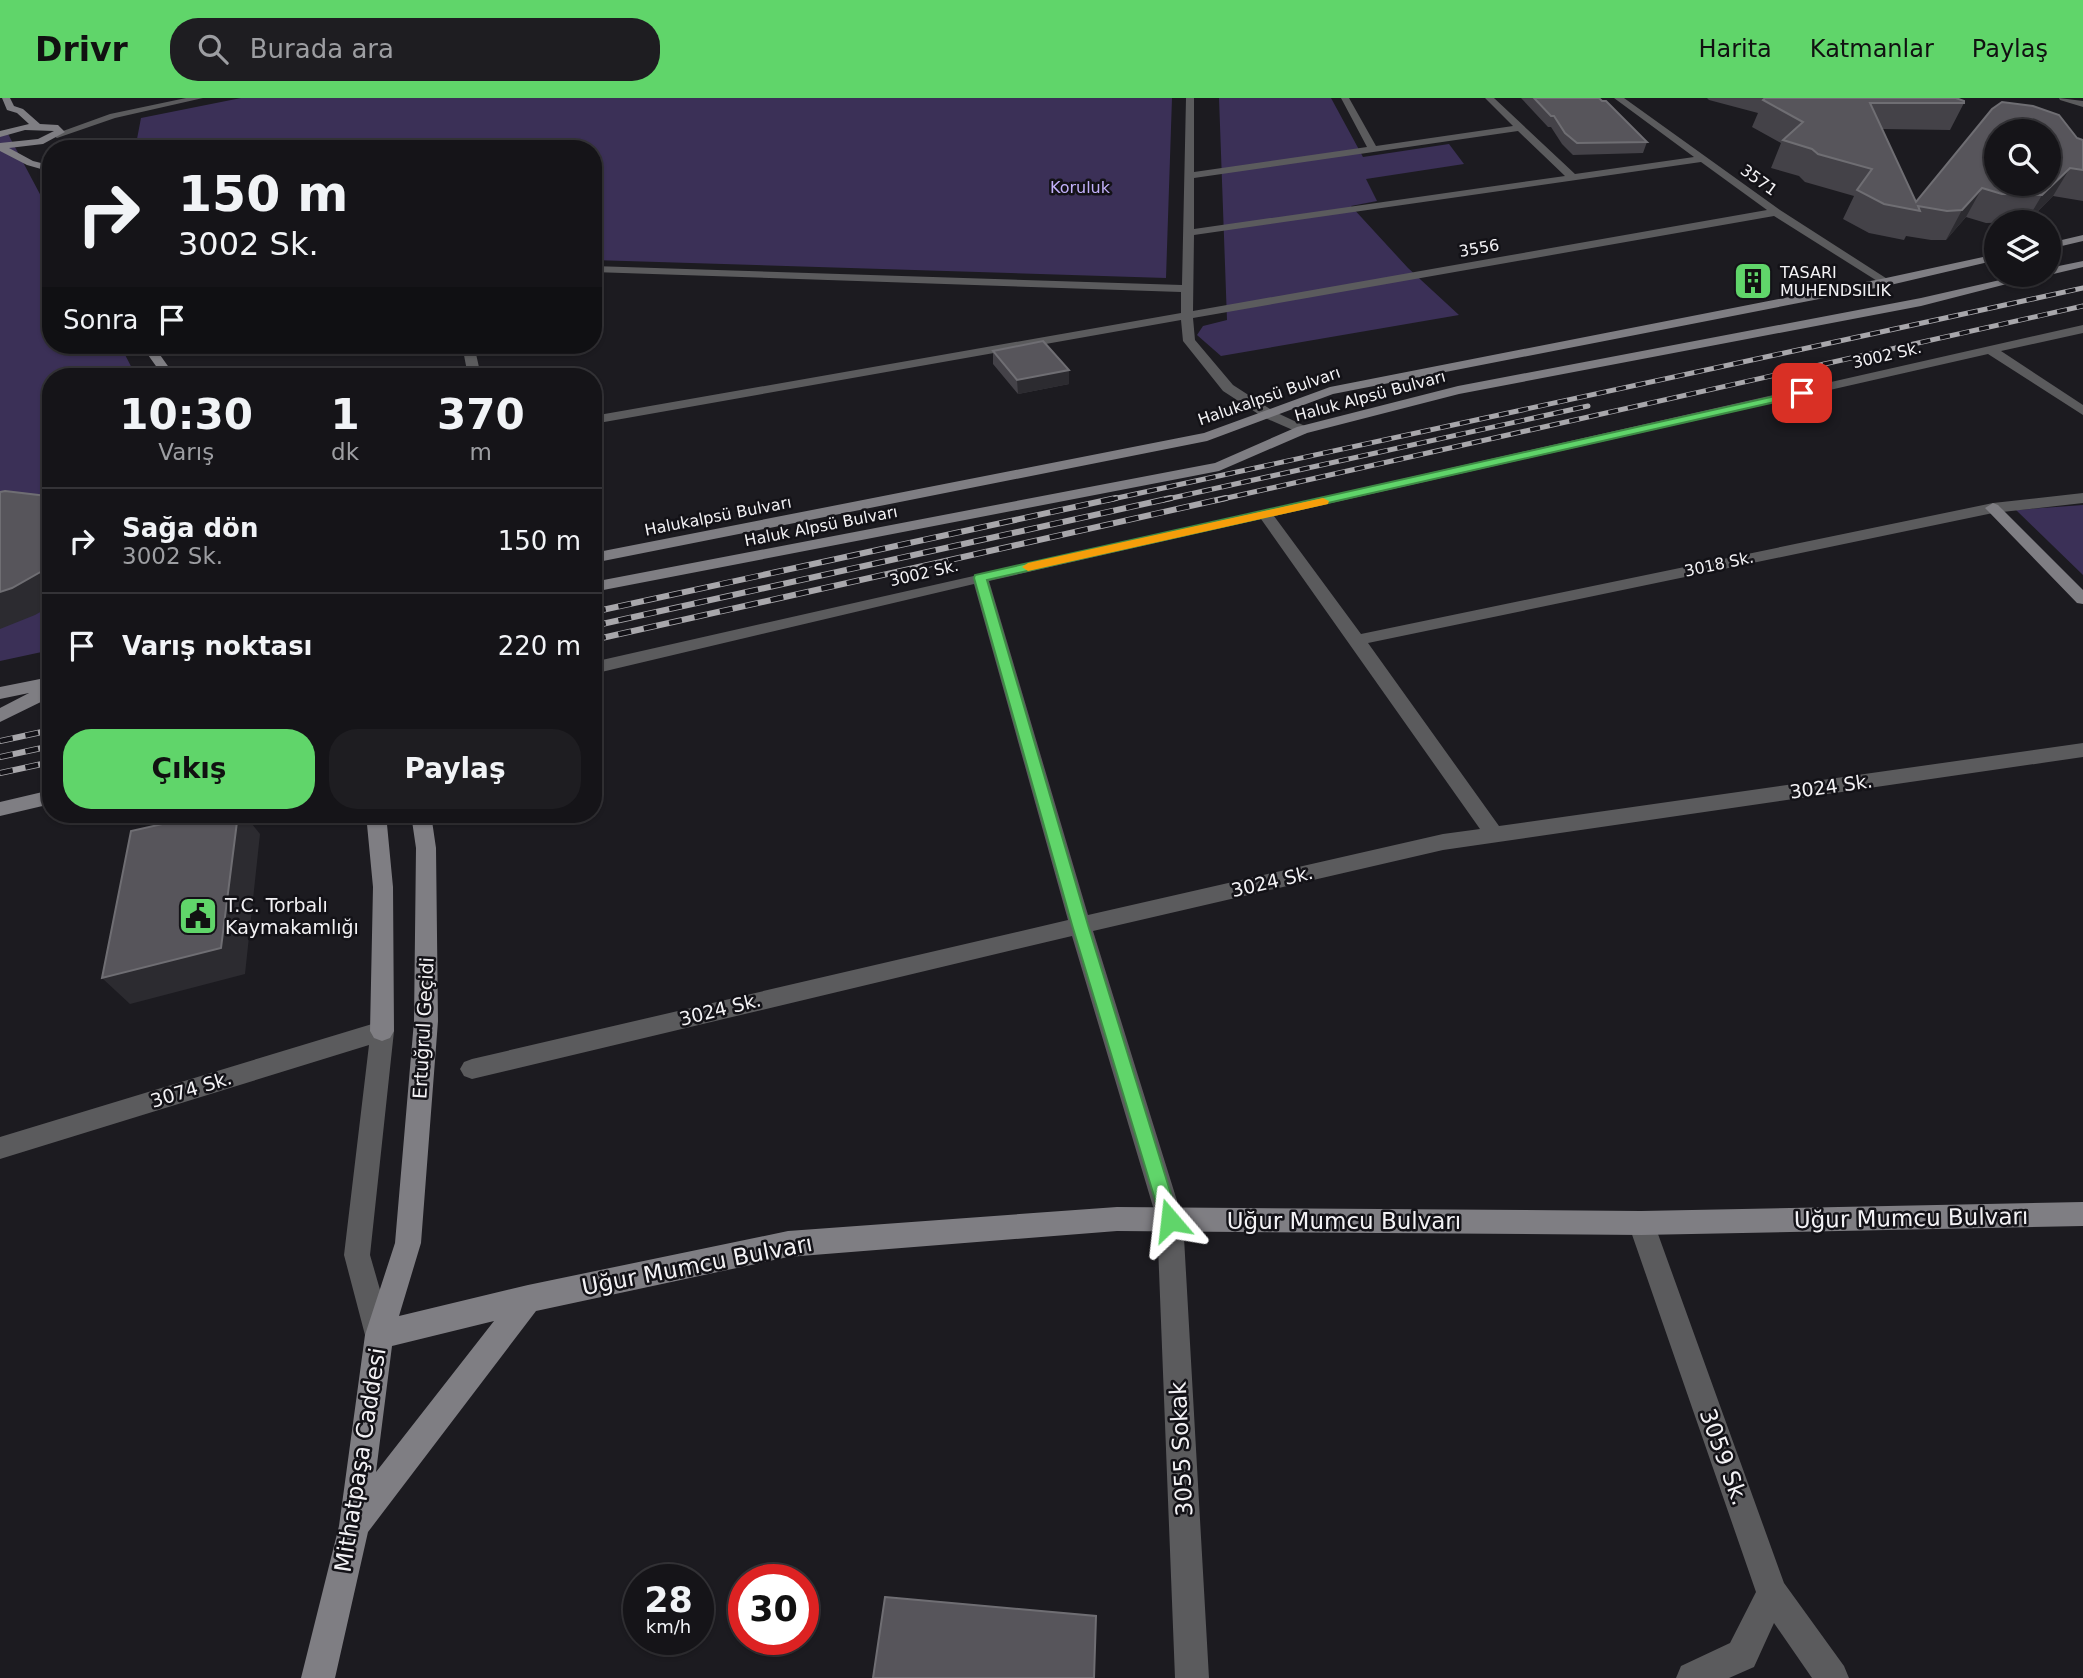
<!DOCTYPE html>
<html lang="tr">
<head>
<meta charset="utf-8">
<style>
	body { margin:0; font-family:"DejaVu Sans",sans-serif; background:#1e1d21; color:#f1f3f6; height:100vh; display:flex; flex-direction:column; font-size:26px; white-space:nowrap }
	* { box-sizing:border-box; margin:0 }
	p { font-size:23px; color:#9d9ea2 }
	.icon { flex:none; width:38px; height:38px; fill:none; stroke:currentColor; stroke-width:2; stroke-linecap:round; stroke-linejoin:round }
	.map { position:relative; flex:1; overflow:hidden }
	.side { position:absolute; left:42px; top:270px; width:560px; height:455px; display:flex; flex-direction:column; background:#151418; border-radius:28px; box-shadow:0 2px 5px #0004,0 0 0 2px #343337 }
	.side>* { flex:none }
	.banner { position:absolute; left:42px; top:42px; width:560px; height:214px; border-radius:28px; box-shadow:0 2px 5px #0004,0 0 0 2px #343337; background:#151418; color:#f1f3f6; overflow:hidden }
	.buttons { position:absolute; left:1984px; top:21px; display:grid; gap:14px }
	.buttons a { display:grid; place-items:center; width:77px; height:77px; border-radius:50%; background:#151418; box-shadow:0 2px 5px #0004,0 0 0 2px #343337; font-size:35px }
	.speed { position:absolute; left:623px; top:1466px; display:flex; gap:14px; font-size:35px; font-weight:700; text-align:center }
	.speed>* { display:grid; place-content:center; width:91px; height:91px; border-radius:50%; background:#151418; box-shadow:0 2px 5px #0004,0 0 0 2px #343337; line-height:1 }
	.speed small { font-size:18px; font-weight:400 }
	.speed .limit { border:10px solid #d22; background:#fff; color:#111 }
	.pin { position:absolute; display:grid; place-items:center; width:60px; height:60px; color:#fff; margin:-30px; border-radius:14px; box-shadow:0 4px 10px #0006 }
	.me { position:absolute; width:77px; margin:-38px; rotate:343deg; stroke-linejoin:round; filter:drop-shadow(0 0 5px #0008) }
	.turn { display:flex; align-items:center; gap:24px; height:147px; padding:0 21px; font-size:32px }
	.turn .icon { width:91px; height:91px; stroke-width:2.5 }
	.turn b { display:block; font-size:49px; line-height:60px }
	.then { display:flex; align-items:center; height:66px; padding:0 21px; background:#0003; gap:14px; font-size:26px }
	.eta { display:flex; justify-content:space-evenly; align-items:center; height:119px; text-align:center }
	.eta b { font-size:42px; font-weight:600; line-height:49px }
	.primary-button { display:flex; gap:14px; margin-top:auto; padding:14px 21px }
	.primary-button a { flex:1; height:80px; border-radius:28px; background:#60d56a; color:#111; font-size:28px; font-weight:600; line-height:80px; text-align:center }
	.primary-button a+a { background:#1e1d21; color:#f1f3f6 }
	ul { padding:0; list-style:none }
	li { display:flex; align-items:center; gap:21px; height:105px; padding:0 21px; border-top:2px solid #343337 }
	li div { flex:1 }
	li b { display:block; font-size:26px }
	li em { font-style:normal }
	header { display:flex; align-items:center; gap:42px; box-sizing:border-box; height:98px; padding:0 35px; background:#60d56a; color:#111 }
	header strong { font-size:33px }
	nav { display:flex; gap:38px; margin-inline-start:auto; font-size:24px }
	.search { width:490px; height:63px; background:#1e1d21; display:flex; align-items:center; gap:18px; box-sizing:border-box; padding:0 24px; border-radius:28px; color:#9d9ea2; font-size:26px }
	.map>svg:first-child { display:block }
	.green { fill:#3b3057 }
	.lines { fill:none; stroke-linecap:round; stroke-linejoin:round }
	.street { fill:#5b5b5d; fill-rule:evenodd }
	.secondary { fill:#7f7e83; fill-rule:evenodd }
	.rail-far1-casing { stroke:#a8a7ab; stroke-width:5 }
	.rail-casing { stroke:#a8a7ab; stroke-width:6 }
	.rail-far1 { stroke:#131217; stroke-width:3.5; stroke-dasharray:10; stroke-linecap:butt }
	.rail { stroke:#131217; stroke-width:4.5; stroke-dasharray:13; stroke-linecap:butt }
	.wall { fill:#444248 }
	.shaded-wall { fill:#2c2b30 }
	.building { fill:#57555b; stroke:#6f6e73; stroke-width:2; fill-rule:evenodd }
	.route { fill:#60d56a; stroke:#3e8a45; stroke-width:2 }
	.slow { fill:#f59e0b }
	.labels { text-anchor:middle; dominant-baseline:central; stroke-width:5; stroke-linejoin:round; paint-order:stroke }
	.far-street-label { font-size:16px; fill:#f3f2f5; stroke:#131217 }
	.far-park-label { font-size:16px; fill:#c3b1fa; stroke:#131217 }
	.far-poi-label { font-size:16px; fill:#f3f2f5; stroke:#131217; text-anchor:start }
	.street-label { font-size:19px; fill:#f3f2f5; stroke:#131217 }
	.poi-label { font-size:19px; fill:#f3f2f5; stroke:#131217; text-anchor:start }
	.near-street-label { font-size:23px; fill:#f3f2f5; stroke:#131217 }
</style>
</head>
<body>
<header>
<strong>Drivr</strong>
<div class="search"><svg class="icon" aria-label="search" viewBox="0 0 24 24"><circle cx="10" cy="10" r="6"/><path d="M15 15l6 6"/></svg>Burada ara</div>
<nav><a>Harita</a><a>Katmanlar</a><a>Paylaş</a></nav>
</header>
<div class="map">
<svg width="2083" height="1580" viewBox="0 0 2083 1580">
	<rect width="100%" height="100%" fill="#1c1b20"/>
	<path class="green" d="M 241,0 L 1172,0 L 1166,180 L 593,162 L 593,51 L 337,51 L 334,45 L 301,51 L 93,51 L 137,41 L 141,20 Z
		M 1219,0 L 1331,0 L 1363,59 L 1449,46 L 1464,66 L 1366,81 L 1377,103 L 1351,108 L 1408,170 L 1459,217 L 1221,258 L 1197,237 L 1203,228 L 1227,222 Z
		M 7,34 L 51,117 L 51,247 L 120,247 L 136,278 L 51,278 L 51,552 L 0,563 L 0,35 Z
		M 2083,407 L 2083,477 L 2016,412 Z"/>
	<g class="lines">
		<path class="street" d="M 186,0 L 203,0 L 115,20 L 57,40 L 52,37 L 110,16 Z
			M 1186,0 L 1194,0 L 1194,74 L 1367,49 L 1341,0 L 1349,0 L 1376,48 L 1513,28 L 1485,0 L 1494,0 L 1575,76 L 1694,59 L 1614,0 L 1624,0 L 1780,112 L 1892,184 L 1882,186 L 1774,118 L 1193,220 L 1195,242 L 1233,287 L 1273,313 L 1307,329 L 1307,335 L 1302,336 L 1263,319 L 1223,293 L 1183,243 L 1181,222 L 593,326 L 593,318 L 1181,215 L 1181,194 L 593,174 L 593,168 L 1182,187 ZM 1518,33 L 1565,78 L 1194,131 L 1194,80 ZM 1701,64 L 1767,112 L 1193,213 L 1194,137 Z
			M 2059,0 L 2083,3 L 2083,9 L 2060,2 Z
			M 2083,227 L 2083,235 L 2001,253 L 2083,307 L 2083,317 L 1988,256 L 1274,418 L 1361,536 L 1993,405 L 2083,395 L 2083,405 L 1993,415 L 1368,545 L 1499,728 L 2083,645 L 2083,659 L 1443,752 L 1093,833 L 1183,1122 L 1209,1580 L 1175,1580 L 1157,1122 L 1072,838 L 472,981 L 464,978 L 460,971 L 464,964 L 472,961 L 1068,822 L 974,486 L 593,576 L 593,564 ZM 1261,421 L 1480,731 L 1443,736 L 1088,817 L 989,483 Z
			M 462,247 L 474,247 L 481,278 L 468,278 Z
			M 382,923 L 390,926 L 394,933 L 370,1157 L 393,1237 L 389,1247 L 379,1251 L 369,1247 L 365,1237 L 344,1157 L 369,947 L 0,1061 L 0,1039 Z
			M 1641,1113 L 1650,1116 L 1654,1125 L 1784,1485 L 1844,1568 L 1849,1580 L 1812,1580 L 1774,1525 L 1754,1569 L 1729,1580 L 1676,1580 L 1681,1568 L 1730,1545 L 1756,1494 L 1628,1125 L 1632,1116 Z"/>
		<path class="secondary" d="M 2,0 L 10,0 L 14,8 L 23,11 L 40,26 L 58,27 L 65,34 L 43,46 L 9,50 L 33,63 L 49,67 L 51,81 L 41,71 L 27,67 L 0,53 L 0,45 L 38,41 L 54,33 L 25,32 L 0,39 L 0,33 L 29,26 L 17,15 L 7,12 Z
			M 2083,137 L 2083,143 L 2049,151 L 2049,145 Z
			M 1997,156 L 1997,162 L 1886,188 L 1333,296 L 1207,343 L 593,465 L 593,455 L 1204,335 L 1330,289 L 1886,180 Z
			M 2083,163 L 2083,169 L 2049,177 L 2046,177 L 2049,177 L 2049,170 Z
			M 2022,177 L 2042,177 L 1921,208 L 1459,296 L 1307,335 L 1219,373 L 593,494 L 593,484 L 1215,365 L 1297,329 L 1458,288 L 1921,200 Z
			M 141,247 L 153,247 L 175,278 L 163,278 Z
			M 1993,405 L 1998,407 L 2083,492 L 2083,506 L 2077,505 L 1988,413 L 1985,410 Z
			M 45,580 L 51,582 L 51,599 L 0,624 L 0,610 L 29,595 L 0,601 L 0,589 Z
			M 51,692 L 51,706 L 0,718 L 0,704 Z
			M 366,716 L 386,716 L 393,789 L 394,933 L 390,940 L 382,943 L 374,940 L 370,933 L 373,789 Z
			M 411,716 L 431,716 L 436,750 L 438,923 L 421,1145 L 399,1218 L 528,1187 L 788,1133 L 1117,1109 L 1641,1113 L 2083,1104 L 2083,1128 L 1641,1137 L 1117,1133 L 788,1159 L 536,1213 L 368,1434 L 335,1580 L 301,1580 L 339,1428 L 365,1237 L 395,1145 L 414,923 L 416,750 ZM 494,1223 L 376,1374 L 392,1248 Z"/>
		<g class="rail-far1-casing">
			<path id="rail-far1" d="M 1108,402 L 2083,190
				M 1163,402 L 1588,308
				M 1218,402 L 2083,208"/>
		</g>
		<g class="rail-casing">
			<path id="rail" d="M 593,514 L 1116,400
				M 593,528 L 1171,400
				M 593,542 L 1226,400
				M 0,643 L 51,632
				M 0,659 L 51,648
				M 0,675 L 51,664"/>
		</g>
		<use href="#rail-far1" class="rail-far1"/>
		<use href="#rail" class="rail"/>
	</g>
	<path class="wall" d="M 1521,0 L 1599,0 L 1647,44 L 1643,55 L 1573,57 L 1562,46 L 1551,29 L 1548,29 Z
		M 1707,0 L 1956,0 L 1964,5 L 1950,32 L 1882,31 L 1916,104 L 2077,40 L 2083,42 L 2083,103 L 2053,98 L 2027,124 L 1986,125 L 1966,119 L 1946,142 L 1931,142 L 1906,138 L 1904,142 L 1869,135 L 1843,121 L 1854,98 L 1805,84 L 1799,78 L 1771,70 L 1781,45 L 1752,29 L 1758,15 L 1709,2 Z
		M 993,253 L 1069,272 L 1069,286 L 1018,296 L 993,266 Z"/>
	<path class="shaded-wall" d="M 2070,70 L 2053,98 L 2026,124 L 2042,97 Z
		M 1982,90 L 1966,119 L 1946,142 L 1962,112 Z
		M 1069,272 L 1069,286 L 1018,296 L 1017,282 Z
		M 51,468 L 51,508 L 35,517 L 0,531 L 0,494 Z
		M 238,716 L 244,716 L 260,736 L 245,876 L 130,906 L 102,880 Z"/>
	<path class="building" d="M 1534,0 L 1599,0 L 1602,3 L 1606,3 L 1647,44 L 1577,45 L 1565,35 L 1554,18 L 1551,18 Z
		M 1765,0 L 1956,0 L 1964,3 L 1964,5 L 1870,5 L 1916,104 L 1992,11 L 2002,4 L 2033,8 L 2059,17 L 2077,40 L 2083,42 L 2083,72 L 2070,70 L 2042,97 L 2002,96 L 1982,90 L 1962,112 L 1947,113 L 1918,108 L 1920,113 L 1884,106 L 1857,92 L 1872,71 L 1818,56 L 1812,51 L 1783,42 L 1803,24 L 1763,2 ZM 1997,33 L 2049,33 L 2049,86 L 1997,86 Z
		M 1043,243 L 1069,272 L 1017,282 L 993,253 Z
		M 5,393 L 47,398 L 51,400 L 51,468 L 12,490 L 0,494 L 0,394 Z
		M 207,716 L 238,716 L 221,850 L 102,880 L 131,733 Z
		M 885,1499 L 1096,1518 L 1094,1580 L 873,1580 Z"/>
	<path class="route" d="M 1802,292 L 1807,295 L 1806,297 L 987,482 L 1088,827 L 1179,1122 L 1177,1128 L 1170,1131 L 1163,1128 L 1072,827 L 974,480 L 975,477 Z"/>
	<path class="slow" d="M 1323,400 L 1329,403 L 1328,406 L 1028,473 L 1022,469 L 1028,465 Z"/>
	<defs>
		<g id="building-square" transform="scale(2.0125)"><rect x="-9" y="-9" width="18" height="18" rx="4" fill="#60d56a" stroke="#131217"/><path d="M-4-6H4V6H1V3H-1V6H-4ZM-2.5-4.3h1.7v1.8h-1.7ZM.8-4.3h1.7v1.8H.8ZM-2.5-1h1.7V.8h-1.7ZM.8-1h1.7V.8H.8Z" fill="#111"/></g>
		<g id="civic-square" transform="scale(2.0125)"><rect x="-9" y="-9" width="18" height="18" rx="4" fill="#60d56a" stroke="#131217"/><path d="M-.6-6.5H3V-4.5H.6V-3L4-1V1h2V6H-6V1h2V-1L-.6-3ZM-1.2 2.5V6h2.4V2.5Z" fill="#111"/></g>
	</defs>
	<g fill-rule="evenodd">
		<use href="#building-square" x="1753" y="183"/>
		<use href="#civic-square" x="198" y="818"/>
	</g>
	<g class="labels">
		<g class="far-street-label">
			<text transform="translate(1759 82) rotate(36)">3571</text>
			<text transform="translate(1479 150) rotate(-10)">3556</text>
			<text transform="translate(1887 257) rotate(-13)">3002 Sk.</text>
			<text transform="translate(1269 298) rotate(-19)">Halukalpsü Bulvarı</text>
			<text transform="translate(1370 298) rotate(-15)">Haluk Alpsü Bulvarı</text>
			<text transform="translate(718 418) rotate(-11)">Halukalpsü Bulvarı</text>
			<text transform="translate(821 428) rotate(-11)">Haluk Alpsü Bulvarı</text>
			<text transform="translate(1719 466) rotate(-12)">3018 Sk.</text>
			<text transform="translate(924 475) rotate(-13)">3002 Sk.</text>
		</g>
		<g class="far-park-label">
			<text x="1080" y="89">Koruluk</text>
		</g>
		<g class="far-poi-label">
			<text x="1780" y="174">TASARI<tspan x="1780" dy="18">MUHENDSILIK</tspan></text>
		</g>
		<g class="street-label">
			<text transform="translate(1831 688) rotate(-8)">3024 Sk.</text>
			<text transform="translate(1272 783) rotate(-13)">3024 Sk.</text>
			<text transform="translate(720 911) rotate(-14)">3024 Sk.</text>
			<text transform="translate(423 930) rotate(-87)">Ertuğrul Geçidi</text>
			<text transform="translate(191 991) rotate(-17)">3074 Sk.</text>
		</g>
		<g class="poi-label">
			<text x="225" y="807">T.C. Torbalı<tspan x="225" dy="22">Kaymakamlığı</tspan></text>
		</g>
		<g class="near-street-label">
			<text transform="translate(1911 1120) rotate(-1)">Uğur Mumcu Bulvarı</text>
			<text x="1344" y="1123">Uğur Mumcu Bulvarı</text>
			<text transform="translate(697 1167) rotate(-11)">Uğur Mumcu Bulvarı</text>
			<text transform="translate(1181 1351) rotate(-93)">3055 Sokak</text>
			<text transform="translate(1724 1359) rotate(70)">3059 Sk.</text>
			<text transform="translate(360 1362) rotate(-81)">Mithatpaşa Caddesi</text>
		</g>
	</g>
</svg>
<div class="buttons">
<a><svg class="icon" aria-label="search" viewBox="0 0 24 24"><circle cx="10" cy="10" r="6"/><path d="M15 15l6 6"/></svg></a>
<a><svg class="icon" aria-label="layers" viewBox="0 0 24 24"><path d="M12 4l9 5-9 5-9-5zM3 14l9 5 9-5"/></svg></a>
</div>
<div class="speed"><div>28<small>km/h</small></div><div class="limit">30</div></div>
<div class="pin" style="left:1802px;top:295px;background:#d93025"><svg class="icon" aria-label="arrive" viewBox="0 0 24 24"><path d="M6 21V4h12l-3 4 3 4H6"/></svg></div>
<svg class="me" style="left:1170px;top:1122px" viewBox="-20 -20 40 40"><path d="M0-17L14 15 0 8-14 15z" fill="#60d56a" stroke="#fff" stroke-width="4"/></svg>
<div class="banner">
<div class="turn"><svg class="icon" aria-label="right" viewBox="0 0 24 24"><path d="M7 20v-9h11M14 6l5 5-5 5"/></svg><div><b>150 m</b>3002 Sk.</div></div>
<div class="then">Sonra<svg class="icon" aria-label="arrive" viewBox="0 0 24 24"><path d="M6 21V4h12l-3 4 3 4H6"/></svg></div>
</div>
<section class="side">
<div class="eta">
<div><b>10:30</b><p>Varış</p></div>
<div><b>1</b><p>dk</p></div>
<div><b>370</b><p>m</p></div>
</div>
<ul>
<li><svg class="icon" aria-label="right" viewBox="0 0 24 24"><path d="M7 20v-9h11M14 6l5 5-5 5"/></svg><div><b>Sağa dön</b><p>3002 Sk.</p></div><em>150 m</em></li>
<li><svg class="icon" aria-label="arrive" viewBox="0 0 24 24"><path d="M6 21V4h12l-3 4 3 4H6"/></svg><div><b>Varış noktası</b></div><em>220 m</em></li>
</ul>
<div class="primary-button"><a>Çıkış</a><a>Paylaş</a></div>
</section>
</div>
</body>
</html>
